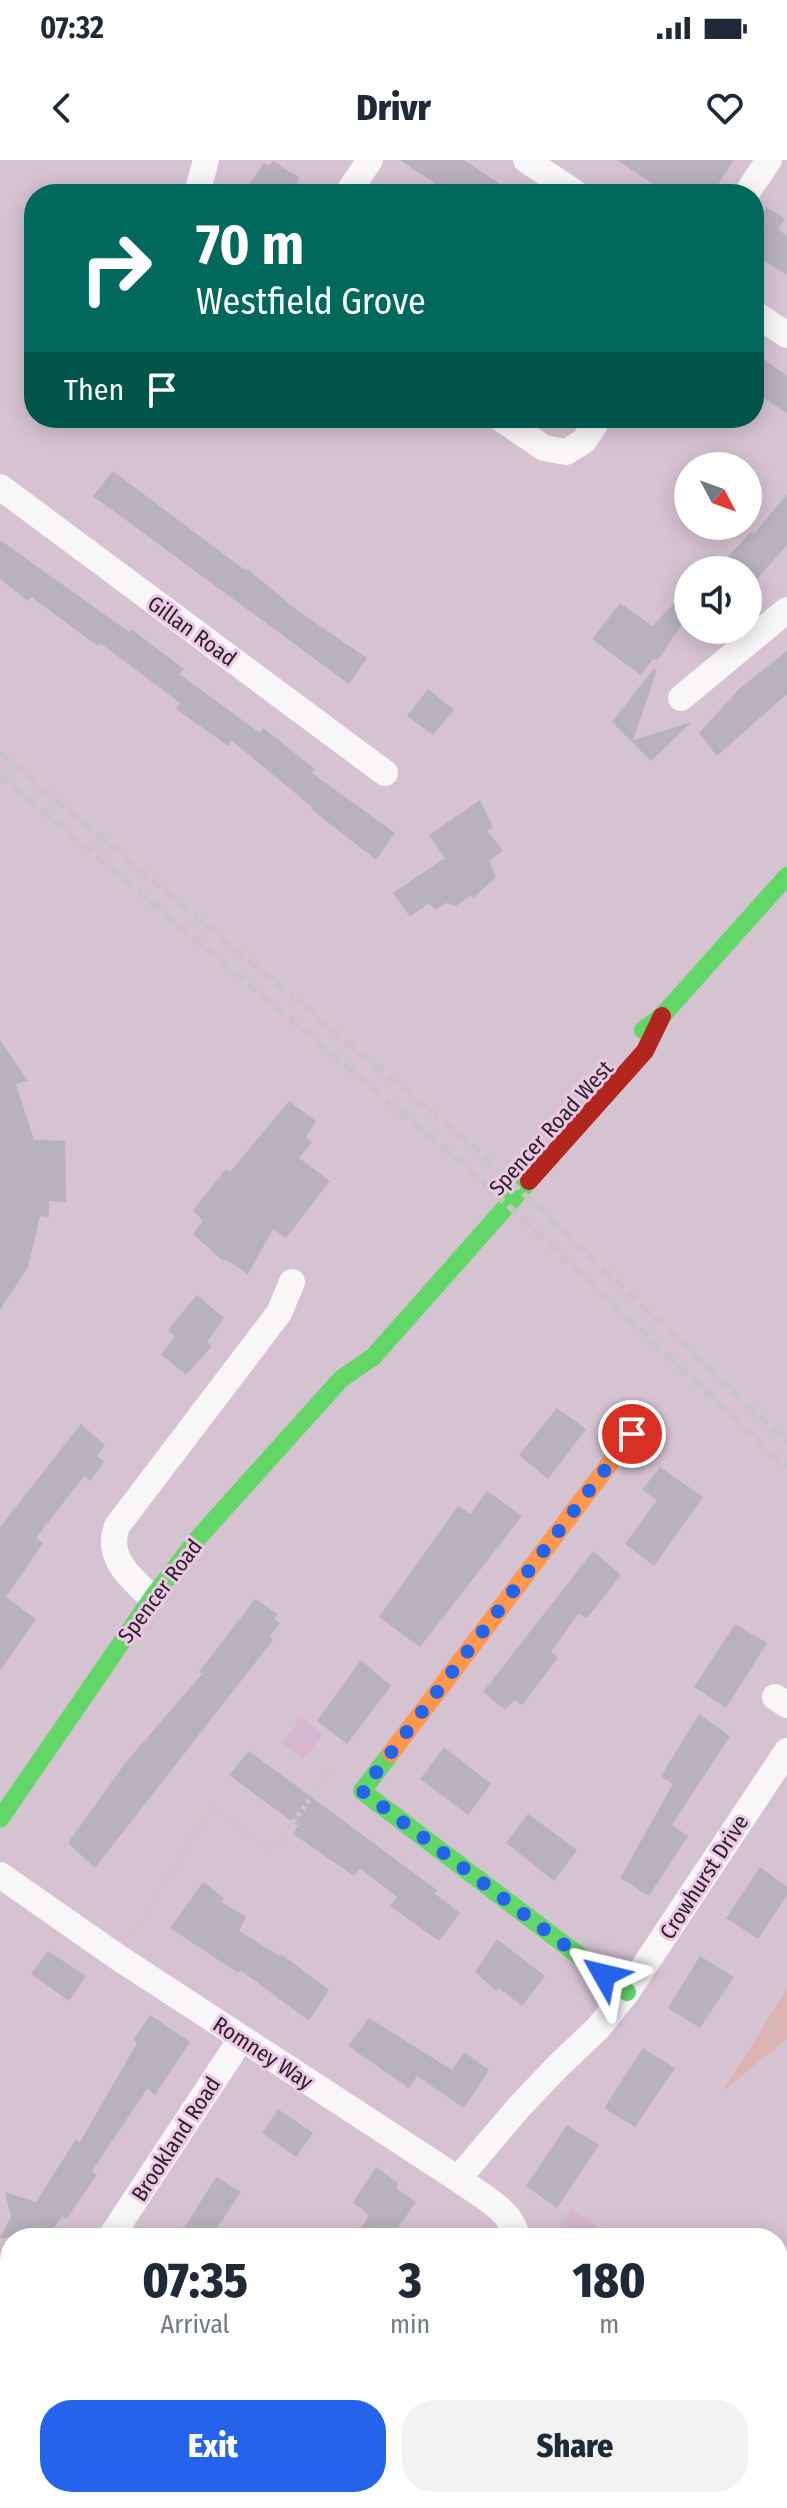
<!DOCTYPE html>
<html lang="en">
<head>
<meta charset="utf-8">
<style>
	body { margin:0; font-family:"Fira Sans Condensed",sans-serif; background:#f2f2f3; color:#1f2937; height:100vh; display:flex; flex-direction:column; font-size:30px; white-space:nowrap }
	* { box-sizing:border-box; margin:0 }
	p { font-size:26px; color:#747a83 }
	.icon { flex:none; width:44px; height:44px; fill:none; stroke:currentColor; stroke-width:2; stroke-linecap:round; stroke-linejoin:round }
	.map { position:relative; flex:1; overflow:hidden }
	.panel { position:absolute; left:0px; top:2068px; width:788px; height:280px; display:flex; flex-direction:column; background:#fff; border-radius:32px 32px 0 0; box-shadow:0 4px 20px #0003 }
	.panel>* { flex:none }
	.top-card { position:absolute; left:24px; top:24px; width:740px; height:244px; border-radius:32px; box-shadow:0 4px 20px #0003; background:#00695c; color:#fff; overflow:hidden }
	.needle { width:52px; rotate:131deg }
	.fabs { position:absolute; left:674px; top:292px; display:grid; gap:16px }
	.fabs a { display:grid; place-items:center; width:88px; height:88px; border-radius:50%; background:#fff; box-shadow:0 4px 20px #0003; font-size:40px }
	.pin { position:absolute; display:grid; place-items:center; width:68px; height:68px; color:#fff; margin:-34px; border:4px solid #fff; border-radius:50%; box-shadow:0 2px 8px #0007 }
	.me { position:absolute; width:88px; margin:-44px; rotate:307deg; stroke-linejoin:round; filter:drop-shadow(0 0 6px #0008) }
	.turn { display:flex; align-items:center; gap:28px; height:168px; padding:0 40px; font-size:36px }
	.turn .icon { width:104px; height:104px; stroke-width:2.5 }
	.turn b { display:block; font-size:56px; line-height:68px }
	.then { display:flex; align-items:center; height:76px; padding:0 40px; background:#0003; gap:16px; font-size:30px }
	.eta { display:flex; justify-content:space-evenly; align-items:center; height:136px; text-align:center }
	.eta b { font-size:48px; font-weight:800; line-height:56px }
	.primary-button { display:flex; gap:16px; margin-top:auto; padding:16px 40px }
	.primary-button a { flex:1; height:92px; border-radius:32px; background:#2563eb; color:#fff; font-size:32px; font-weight:800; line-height:92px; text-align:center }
	.primary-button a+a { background:#f2f2f3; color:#1f2937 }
	.status { display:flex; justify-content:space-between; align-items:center; height:56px; padding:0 40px; background:#fff; direction:ltr }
	.status svg { height:22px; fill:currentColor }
	header { display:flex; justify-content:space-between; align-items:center; height:104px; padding:0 40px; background:#fff; font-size:36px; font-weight:800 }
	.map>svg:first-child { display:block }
	.built { fill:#d7b7d0 }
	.green { fill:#dcb4b3 }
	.building { fill:#b8b1be }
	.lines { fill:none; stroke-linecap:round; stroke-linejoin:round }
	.path { stroke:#cbc6ca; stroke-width:5; stroke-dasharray:4 4; stroke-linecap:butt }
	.lane { stroke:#f9f6f8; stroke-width:14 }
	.street { stroke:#f9f6f8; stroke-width:26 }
	.fast { stroke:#63d668; stroke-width:18 }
	.slow { stroke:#ff974d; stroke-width:18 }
	.jam { stroke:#b3261e; stroke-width:18 }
	.rail { stroke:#c8c4c8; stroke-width:6; stroke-dasharray:12 6; stroke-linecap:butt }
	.route { stroke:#2563eb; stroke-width:14; stroke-dasharray:0 25.2 }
	.labels { text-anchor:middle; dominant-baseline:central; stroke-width:6; stroke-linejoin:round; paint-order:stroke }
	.street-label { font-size:22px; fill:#2e212b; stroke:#ebc8e3 }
</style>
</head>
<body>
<div class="status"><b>07:32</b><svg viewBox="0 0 49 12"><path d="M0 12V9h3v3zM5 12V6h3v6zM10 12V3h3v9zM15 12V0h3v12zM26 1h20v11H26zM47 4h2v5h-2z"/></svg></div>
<header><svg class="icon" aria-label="back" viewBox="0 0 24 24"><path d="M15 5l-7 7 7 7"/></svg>Drivr<svg class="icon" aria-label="heart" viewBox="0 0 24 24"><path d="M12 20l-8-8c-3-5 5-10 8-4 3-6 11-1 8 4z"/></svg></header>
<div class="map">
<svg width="787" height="2348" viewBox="0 0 787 2348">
	<rect width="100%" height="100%" fill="#d6c3d2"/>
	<path class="built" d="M 301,1557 L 323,1574 L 304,1599 L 282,1584 Z
		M 571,2048 L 602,2069 L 595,2078 L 576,2078 L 559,2067 Z"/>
	<path class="green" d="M 787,1829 L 787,1879 L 723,1931 Z"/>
	<path class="building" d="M 400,0 L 464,0 L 515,34 L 450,34 Z
		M 617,0 L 734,0 L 712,34 L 668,34 Z
		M 273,1 L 299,17 L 294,34 L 242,34 L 264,3 L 269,6 Z
		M 766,47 L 785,59 L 778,69 L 787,76 L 787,115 L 760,98 L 754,107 L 754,50 L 761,55 Z
		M 754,192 L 787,216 L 787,253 L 754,232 Z
		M 113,311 L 245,410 L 246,408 L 298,451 L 367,498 L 349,524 L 93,336 Z
		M 787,334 L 787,385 L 748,429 L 748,410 L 716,410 L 750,373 L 754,374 Z
		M 0,380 L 129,472 L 131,469 L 184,509 L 179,514 L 260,573 L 263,568 L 315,609 L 312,613 L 395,673 L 376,700 L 311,649 L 312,647 L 232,581 L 228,586 L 176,549 L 180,543 L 100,483 L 98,486 L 31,437 L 28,441 L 0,419 Z
		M 688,430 L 688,455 L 658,500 L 653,499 L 641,515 L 592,479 L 620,443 L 652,466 Z
		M 787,491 L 787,534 L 717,596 L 699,573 L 740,528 Z
		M 654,508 L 657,510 L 633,580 L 692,562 L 651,601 L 612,562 Z
		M 428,529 L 454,550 L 433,575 L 407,556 Z
		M 480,640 L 493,667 L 487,671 L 503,690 L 489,701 L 496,717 L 473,738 L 471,735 L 456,746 L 446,743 L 435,750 L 429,743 L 410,757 L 393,733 L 445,698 L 429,675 Z
		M 0,880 L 28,921 L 16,924 L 34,980 L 65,981 L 66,1042 L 49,1041 L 49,1057 L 40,1056 L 28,1107 L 0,1150 Z
		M 289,941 L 316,961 L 306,977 L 312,982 L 299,998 L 330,1021 L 286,1078 L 273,1069 L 248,1114 L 225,1099 L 223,1101 L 193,1074 L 203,1061 L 193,1050 L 226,1009 L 230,1012 Z
		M 197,1135 L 224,1158 L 207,1182 L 212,1186 L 186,1215 L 161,1194 L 175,1177 L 168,1170 Z
		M 557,1248 L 586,1269 L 548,1319 L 519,1295 Z
		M 81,1264 L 105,1285 L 97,1296 L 104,1302 L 90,1321 L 84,1316 L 36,1378 L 43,1383 L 6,1437 L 36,1459 L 0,1511 L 0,1367 Z
		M 660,1307 L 703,1337 L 654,1406 L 625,1384 L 657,1340 L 642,1330 Z
		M 487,1331 L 522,1356 L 420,1487 L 379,1457 L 458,1346 L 470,1354 Z
		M 593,1391 L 621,1415 L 587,1458 L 578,1454 L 551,1492 L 558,1498 L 522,1545 L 515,1540 L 505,1550 L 483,1532 Z
		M 255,1439 L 278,1454 L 274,1459 L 280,1463 L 270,1476 L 273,1480 L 95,1708 L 68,1683 L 126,1602 L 202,1514 L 199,1512 Z
		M 735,1464 L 767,1483 L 726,1548 L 694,1527 Z
		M 361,1500 L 391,1526 L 347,1584 L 317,1561 Z
		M 699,1554 L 730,1576 L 672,1665 L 688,1676 L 649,1736 L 620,1718 L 673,1624 L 661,1616 Z
		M 444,1587 L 491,1624 L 468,1655 L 420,1619 Z
		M 249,1591 L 437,1730 L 434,1733 L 460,1753 L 439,1781 L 390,1746 L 397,1737 L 360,1708 L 354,1716 L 293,1674 L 298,1666 L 229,1615 Z
		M 528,1654 L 577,1690 L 554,1721 L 506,1683 Z
		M 760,1707 L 787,1727 L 787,1735 L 758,1779 L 726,1758 Z
		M 203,1722 L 224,1738 L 221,1742 L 246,1757 L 239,1771 L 280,1796 L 281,1794 L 329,1830 L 309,1861 L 240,1810 L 238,1813 L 170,1768 Z
		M 497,1779 L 545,1816 L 522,1846 L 499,1828 L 496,1831 L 475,1812 Z
		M 48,1791 L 86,1816 L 69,1841 L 31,1814 Z
		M 700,1796 L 734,1817 L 700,1868 L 668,1848 Z
		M 150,1855 L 190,1882 L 155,1935 L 147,1929 L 92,2011 L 97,2015 L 66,2059 L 62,2056 L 47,2078 L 0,2078 L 11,2057 L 5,2032 L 36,2042 L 76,1979 L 80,1982 L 137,1883 L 133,1880 Z
		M 369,1858 L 452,1910 L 464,1892 L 489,1910 L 464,1948 L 417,1916 L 409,1928 L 348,1886 Z
		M 643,1888 L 675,1908 L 635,1967 L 604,1948 Z
		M 278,1949 L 313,1973 L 296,1997 L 262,1973 Z
		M 567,1965 L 599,1985 L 557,2048 L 526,2026 Z
		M 376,2007 L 398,2023 L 396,2028 L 416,2042 L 391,2078 L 355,2078 L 369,2055 L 353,2042 Z
		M 216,2017 L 241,2032 L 210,2078 L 178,2078 Z"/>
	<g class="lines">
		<path class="path" d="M 133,1776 L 212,1646 L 272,1692 L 326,1616 L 332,1612 L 337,1615"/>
		<path class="lane" d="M 355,22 L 373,34"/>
		<path class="street" d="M 526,0 L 577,34
			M 199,26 L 206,0
			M 347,34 L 370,0
			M 746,34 L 769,0
			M 754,153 L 787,175
			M 500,258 L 544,288 L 566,292 L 584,281 L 599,258
			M 0,327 L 385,613
			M 681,538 L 787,450
			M 152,1438 C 131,1418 105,1398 117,1366 L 279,1153 L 292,1122
			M 775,1537 L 787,1545
			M 0,1715 L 119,1798 L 458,2019 C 478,2034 514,2051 517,2078
			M 458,2019 L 519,1947 L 559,1905 L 598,1868 L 627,1832 L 787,1591
			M 110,2078 L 241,1879
			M 0,2245 L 10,2230
			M 778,2284 L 787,2278
			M 658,2348 L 680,2338"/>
		<path class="fast" d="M 643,870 L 662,856 L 787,716
			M 391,1593 L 362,1631 L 627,1832
			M 0,1659 L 152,1438 L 199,1377 L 341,1219 L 373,1197 L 529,1021"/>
		<path class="slow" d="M 391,1593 L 632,1274"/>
		<path class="jam" d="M 529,1021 L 645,891 L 662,856"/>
		<path class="rail" d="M 0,593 L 478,991 L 787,1282
			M 0,615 L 466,1006 L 787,1308"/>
	</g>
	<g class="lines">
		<path class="route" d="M 604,1815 L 362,1631 L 632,1274"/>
	</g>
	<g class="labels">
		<g class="street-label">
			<text transform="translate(192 471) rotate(36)">Gillan Road</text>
			<text transform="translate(551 968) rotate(-48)">Spencer Road West</text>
			<text transform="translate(160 1431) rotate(-53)">Spencer Road</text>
			<text transform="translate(704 1717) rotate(-57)">Crowhurst Drive</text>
			<text transform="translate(263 1893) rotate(33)">Romney Way</text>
			<text transform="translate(176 1979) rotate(-57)">Brookland Road</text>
		</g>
	</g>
</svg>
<div class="fabs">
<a><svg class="needle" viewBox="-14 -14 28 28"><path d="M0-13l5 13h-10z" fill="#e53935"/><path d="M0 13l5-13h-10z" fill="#747a83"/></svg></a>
<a><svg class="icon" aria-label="sound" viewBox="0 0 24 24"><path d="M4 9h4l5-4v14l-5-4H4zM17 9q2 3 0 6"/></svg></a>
</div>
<div class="pin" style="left:632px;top:1274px;background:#d93025"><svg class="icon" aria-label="arrive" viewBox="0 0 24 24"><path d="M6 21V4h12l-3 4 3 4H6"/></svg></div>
<svg class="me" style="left:604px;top:1815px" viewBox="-20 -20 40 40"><path d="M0-17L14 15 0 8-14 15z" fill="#2563eb" stroke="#fff" stroke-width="4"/></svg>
<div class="top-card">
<div class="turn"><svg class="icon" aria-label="right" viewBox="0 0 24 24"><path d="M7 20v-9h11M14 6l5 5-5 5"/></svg><div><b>70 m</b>Westfield Grove</div></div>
<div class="then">Then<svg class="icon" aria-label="arrive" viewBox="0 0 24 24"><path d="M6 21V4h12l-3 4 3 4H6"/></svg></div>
</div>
<section class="panel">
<div class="eta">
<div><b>07:35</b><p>Arrival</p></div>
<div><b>3</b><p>min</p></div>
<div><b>180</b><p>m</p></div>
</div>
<div class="primary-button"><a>Exit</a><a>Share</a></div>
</section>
</div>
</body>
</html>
